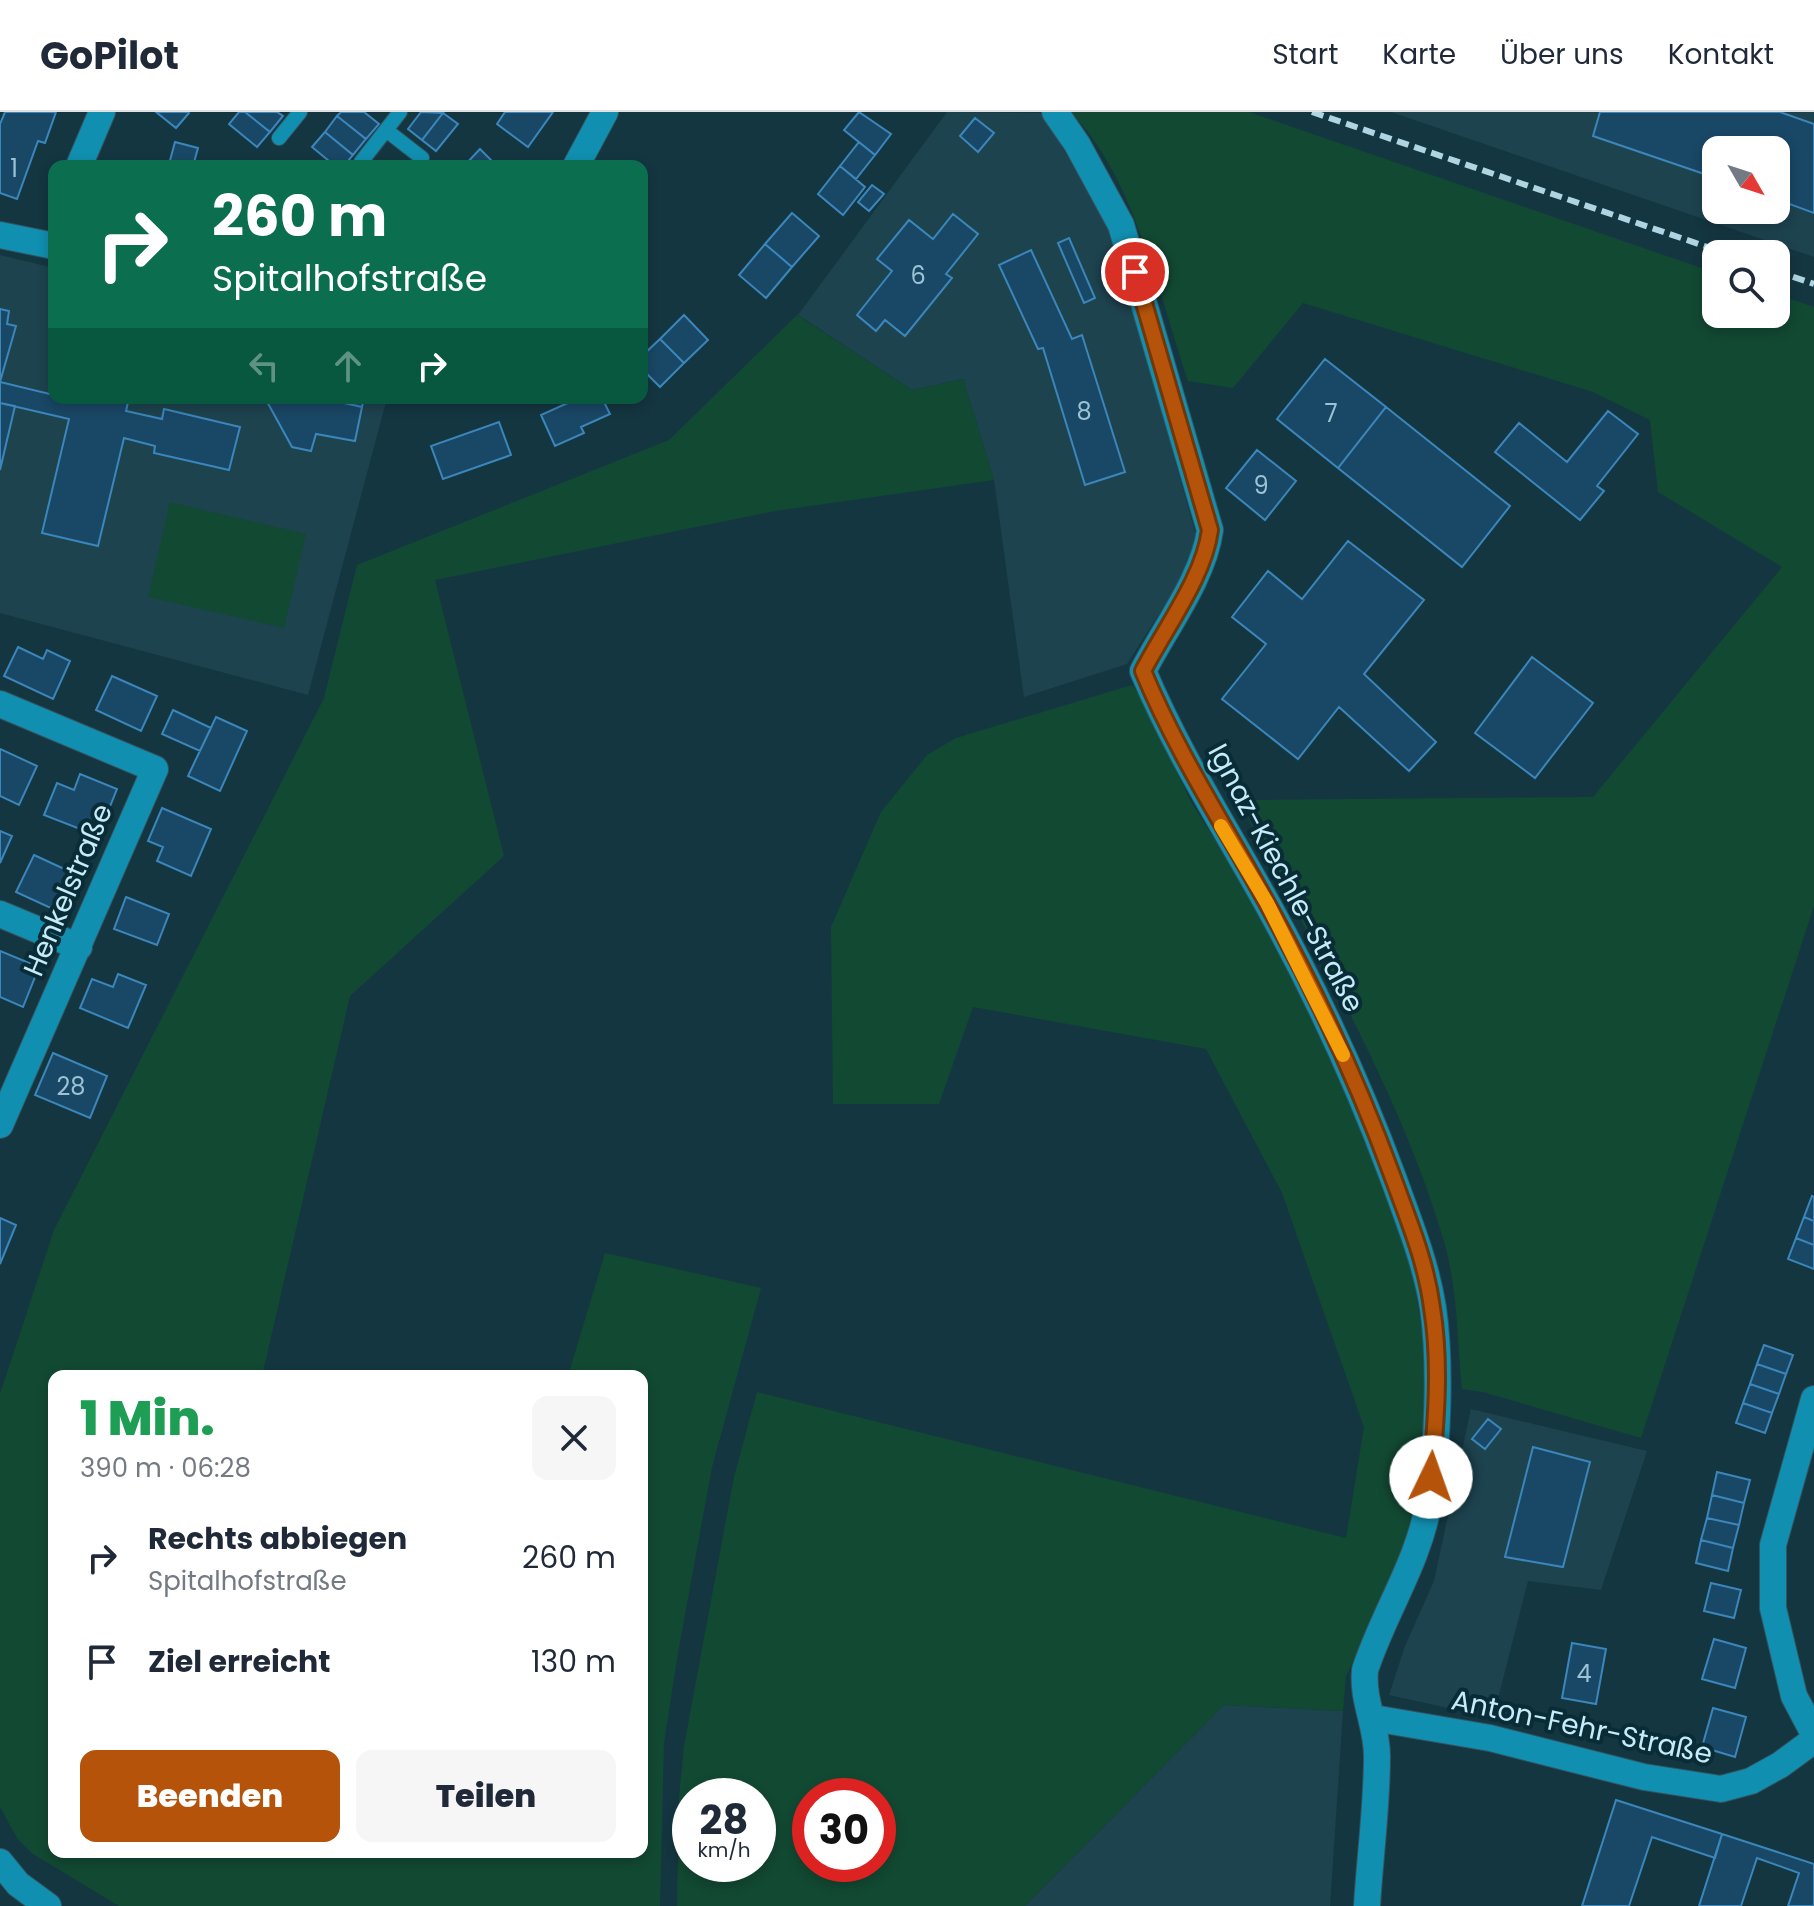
<!DOCTYPE html>
<html lang="de">
<head>
<meta charset="utf-8">
<style>
	body { margin:0; font-family:Poppins,sans-serif; background:#f6f6f7; color:#1f2937; height:100vh; display:flex; flex-direction:column; font-size:30px; white-space:nowrap }
	* { box-sizing:border-box; margin:0 }
	p { font-size:26px; color:#747a83 }
	.icon { flex:none; width:44px; height:44px; fill:none; stroke:currentColor; stroke-width:2; stroke-linecap:round; stroke-linejoin:round }
	.map { position:relative; flex:1; overflow:hidden }
	.sheet { position:absolute; left:48px; top:1258px; width:600px; height:488px; display:flex; flex-direction:column; background:#fff; border-radius:16px; box-shadow:0 4px 12px #0003 }
	.sheet>* { flex:none }
	.banner { position:absolute; left:48px; top:48px; width:600px; height:244px; border-radius:16px; box-shadow:0 4px 12px #0003; background:#0b6e4f; color:#fff; overflow:hidden }
	.needle { width:52px; rotate:129deg }
	.fabs { position:absolute; left:1702px; top:24px; display:grid; gap:16px }
	.fabs a { display:grid; place-items:center; width:88px; height:88px; border-radius:16px; background:#fff; box-shadow:0 4px 12px #0003; font-size:40px }
	.speed { position:absolute; left:672px; top:1666px; display:flex; gap:16px; font-size:40px; font-weight:700; text-align:center }
	.speed>* { display:grid; place-content:center; width:104px; height:104px; border-radius:50%; background:#fff; box-shadow:0 4px 12px #0003; line-height:1 }
	.speed small { font-size:20px; font-weight:400 }
	.speed .limit { border:12px solid #d22; background:#fff; color:#111 }
	.pin { position:absolute; display:grid; place-items:center; width:68px; height:68px; color:#fff; margin:-34px; border:4px solid #fff; border-radius:50%; box-shadow:0 2px 8px #0007 }
	.me { position:absolute; width:88px; margin:-44px; rotate:3deg; stroke-linejoin:round; filter:drop-shadow(0 0 6px #0008) }
	.turn { display:flex; align-items:center; gap:28px; height:168px; padding:0 32px; font-size:36px }
	.turn .icon { width:104px; height:104px; stroke-width:2.5 }
	.turn b { display:block; font-size:56px; line-height:68px }
	.lanes { display:flex; align-items:center; height:76px; padding:0 32px; background:#0003; justify-content:center; gap:40px; direction:ltr }
	.lanes .off { opacity:.35 }
	.round { display:grid; place-items:center; flex:none; width:84px; height:84px; border-radius:16px; background:#f6f6f7 }
	.headline { display:flex; align-items:center; justify-content:space-between; height:136px; padding:0 32px }
	h1 { font-size:48px; font-weight:800; line-height:60px; color:#1e9e55 }
	.action { display:flex; gap:16px; margin-top:auto; padding:16px 32px }
	.action a { flex:1; height:92px; border-radius:16px; background:#b45309; color:#fff; font-size:32px; font-weight:800; line-height:92px; text-align:center }
	.action a+a { background:#f6f6f7; color:#1f2937 }
	ul { padding:0; list-style:none }
	li { display:flex; align-items:center; gap:24px; height:104px; padding:0 32px }
	li div { flex:1 }
	li b { display:block; font-size:30px }
	li em { font-style:normal }
	header { display:flex; align-items:center; gap:48px; box-sizing:border-box; height:112px; padding:0 40px; background:#fff; border-bottom:2px solid #e0e1e3 }
	header strong { font-size:38px }
	nav { display:flex; gap:44px; margin-inline-start:auto; font-size:28px }
	.map>svg:first-child { display:block }
	.built { fill:#1d434f; fill-rule:evenodd }
	.green { fill:#124933; fill-rule:evenodd }
	.building { fill:#194766; stroke:#3b86ba; stroke-width:2 }
	.lines { fill:none; stroke-linecap:round; stroke-linejoin:round }
	.lane-casing { stroke:#33535e; stroke-width:16 }
	.street-casing { stroke:#33535e; stroke-width:28 }
	.lane { stroke:#118fb0; stroke-width:14 }
	.street { stroke:#118fb0; stroke-width:26 }
	.rail { stroke:#afd5e2; stroke-width:6; stroke-dasharray:12 6; stroke-linecap:butt }
	.route-casing { stroke:#753606; stroke-width:20 }
	.route { stroke:#b45309; stroke-width:14 }
	.slow { stroke:#f59e0b; stroke-width:14 }
	.labels { text-anchor:middle; dominant-baseline:central; stroke-width:8; stroke-linejoin:round; paint-order:stroke }
	.number-label { font-size:24px; fill:#9bc3d5 }
	.street-label { font-size:28px; fill:#c6ecfa; stroke:#092c37 }
</style>
</head>
<body>
<header>
<strong>GoPilot</strong>
<nav><a>Start</a><a>Karte</a><a>Über uns</a><a>Kontakt</a></nav>
</header>
<div class="map">
<svg width="1814" height="1794" viewBox="0 0 1814 1794">
	<rect width="100%" height="100%" fill="#143641"/>
	<path class="built" d="M 947,0 L 1041,1 L 1109,112 L 1200,438 L 1127,552 L 1024,585 L 994,368 L 963,267 L 912,278 L 798,203 Z
		M 1391,0 L 1814,0 L 1814,145 ZM 1716,38 L 1776,38 L 1776,98 L 1716,98 Z
		M 0,143 L 54,156 L 54,286 L 387,286 L 308,583 L 0,501 Z
		M 1471,1297 L 1647,1339 L 1601,1478 L 1528,1469 L 1493,1606 L 1389,1583 L 1405,1534 L 1434,1469 Z
		M 1224,1593 L 1343,1599 L 1330,1794 L 1025,1794 Z"/>
	<path class="green" d="M 1071,0 L 1249,0 L 1716,161 L 1716,202 L 1776,202 L 1776,182 L 1814,195 L 1814,794 L 1641,1326 L 1483,1280 L 1462,1277 C 1457,1230 1458,1180 1445,1133 C 1400,976 1311,834 1239,688 L 1593,685 L 1782,455 L 1658,380 L 1650,308 L 1593,280 L 1303,191 L 1233,276 L 1188,269 C 1159,183 1135,67 1071,0 Z
		M 797,203 L 912,278 L 963,267 L 994,368 L 775,399 L 435,468 L 504,744 L 350,884 L 262,1264 L 54,1264 L 54,1740 L 642,1740 L 642,1264 L 568,1264 L 605,1141 L 761,1176 L 712,1355 L 678,1541 L 664,1631 L 660,1794 L 119,1794 L 33,1742 L 17,1726 L 0,1695 L 0,1282 L 54,1118 L 324,586 L 357,453 L 669,328 Z
		M 170,390 L 306,422 L 284,516 L 148,485 Z
		M 1132,573 L 1146,593 L 1191,690 L 1258,797 L 1316,910 L 1366,1019 L 1410,1142 L 1427,1254 L 1427,1335 L 1408,1439 L 1346,1564 L 1343,1599 L 1224,1593 L 1025,1794 L 677,1794 L 679,1685 L 684,1634 L 734,1365 L 757,1280 L 1346,1426 L 1364,1315 L 1282,1081 L 1206,937 L 973,895 L 939,992 L 833,992 L 831,815 L 881,700 L 927,643 L 956,626 ZM 690,1684 L 758,1684 L 758,1752 L 690,1752 ZM 810,1684 L 878,1684 L 878,1752 L 810,1752 Z"/>
	<path class="building" d="M 5,0 L 56,0 L 45,31 L 38,29 L 17,87 L 0,81 L 0,12 Z
		M 156,0 L 188,0 L 189,1 L 176,16 Z
		M 239,0 L 245,0 L 270,20 L 257,35 L 229,12 Z
		M 245,0 L 277,0 L 283,4 L 270,20 Z
		M 341,0 L 364,0 L 379,12 L 366,27 L 337,4 Z
		M 421,0 L 443,1 L 422,28 L 408,17 Z
		M 505,0 L 553,0 L 528,35 L 497,12 Z
		M 859,0 L 891,22 L 875,43 L 844,18 Z
		M 1600,0 L 1780,0 L 1814,12 L 1814,101 L 1776,87 L 1776,38 L 1716,38 L 1716,66 L 1593,24 Z
		M 443,1 L 458,12 L 436,39 L 422,28 Z
		M 337,4 L 366,27 L 353,43 L 325,20 Z
		M 975,6 L 994,21 L 978,40 L 960,24 Z
		M 325,20 L 353,43 L 344,54 L 335,54 L 312,35 Z
		M 175,30 L 198,36 L 193,54 L 169,52 Z
		M 859,30 L 875,43 L 856,67 L 840,54 Z
		M 480,37 L 497,54 L 464,54 Z
		M 840,54 L 865,75 L 843,103 L 818,82 Z
		M 872,73 L 884,82 L 869,99 L 858,90 Z
		M 792,101 L 819,124 L 792,155 L 765,132 Z
		M 953,102 L 978,122 L 946,162 L 952,166 L 905,224 L 885,208 L 876,219 L 857,203 L 892,159 L 877,147 L 909,108 L 933,127 Z
		M 1069,126 L 1095,186 L 1084,191 L 1058,131 Z
		M 765,132 L 792,155 L 766,186 L 739,163 Z
		M 1031,138 L 1072,227 L 1082,223 L 1125,360 L 1085,373 L 1043,236 L 1038,237 L 999,153 Z
		M 0,197 L 9,199 L 7,212 L 16,214 L 0,270 Z
		M 684,203 L 708,228 L 684,251 L 660,227 Z
		M 660,227 L 684,251 L 660,275 L 642,257 L 642,244 Z
		M 1325,247 L 1386,295 L 1338,356 L 1277,307 Z
		M 0,270 L 54,283 L 54,286 L 129,286 L 126,299 L 162,307 L 164,297 L 240,315 L 229,358 L 154,341 L 155,334 L 124,326 L 98,434 L 42,421 L 69,307 L 0,291 Z
		M 265,286 L 322,286 L 362,295 L 355,329 L 316,322 L 311,339 L 292,335 Z
		M 322,286 L 364,286 L 362,295 Z
		M 568,286 L 602,286 L 610,302 L 581,315 L 584,321 L 555,334 L 541,303 L 570,290 Z
		M 0,291 L 15,294 L 0,358 Z
		M 1386,295 L 1510,394 L 1462,455 L 1338,356 Z
		M 1608,299 L 1638,322 L 1597,374 L 1604,379 L 1580,408 L 1495,340 L 1519,311 L 1567,350 Z
		M 499,310 L 511,343 L 443,367 L 431,334 Z
		M 1257,338 L 1296,369 L 1265,408 L 1226,376 Z
		M 1348,429 L 1424,488 L 1364,562 L 1436,630 L 1409,659 L 1339,595 L 1298,647 L 1222,587 L 1266,532 L 1232,505 L 1268,459 L 1302,487 Z
		M 18,535 L 43,547 L 47,538 L 70,549 L 53,587 L 4,564 Z
		M 1532,545 L 1593,591 L 1535,666 L 1475,621 Z
		M 112,564 L 157,584 L 141,619 L 96,598 Z
		M 173,598 L 211,616 L 200,639 L 162,622 Z
		M 216,605 L 247,619 L 220,679 L 188,664 Z
		M 0,637 L 37,654 L 19,693 L 0,684 Z
		M 80,662 L 117,677 L 98,724 L 44,703 L 57,671 L 74,678 Z
		M 162,696 L 211,717 L 191,764 L 157,749 L 163,735 L 148,729 Z
		M 0,719 L 12,724 L 0,751 Z
		M 34,743 L 73,761 L 55,798 L 16,780 Z
		M 126,785 L 169,802 L 157,833 L 114,817 Z
		M 0,839 L 39,855 L 23,895 L 0,885 Z
		M 118,862 L 146,873 L 128,916 L 80,896 L 92,867 L 113,875 Z
		M 53,941 L 107,964 L 90,1006 L 35,983 Z
		M 1812,1084 L 1814,1085 L 1814,1109 L 1804,1105 Z
		M 1804,1105 L 1814,1109 L 1814,1133 L 1796,1126 Z
		M 0,1106 L 16,1113 L 0,1152 Z
		M 1796,1126 L 1814,1133 L 1814,1157 L 1788,1147 Z
		M 1764,1233 L 1793,1243 L 1786,1262 L 1757,1252 Z
		M 1757,1252 L 1786,1262 L 1779,1282 L 1750,1272 Z
		M 1750,1272 L 1779,1282 L 1772,1301 L 1743,1291 Z
		M 1743,1291 L 1772,1301 L 1765,1321 L 1736,1311 Z
		M 1488,1307 L 1501,1317 L 1485,1337 L 1472,1327 Z
		M 1533,1335 L 1590,1350 L 1563,1455 L 1505,1445 Z
		M 1717,1360 L 1750,1368 L 1744,1391 L 1712,1383 Z
		M 1712,1383 L 1744,1391 L 1739,1413 L 1707,1406 Z
		M 1707,1406 L 1739,1413 L 1733,1436 L 1701,1428 Z
		M 1701,1428 L 1733,1436 L 1728,1459 L 1696,1451 Z
		M 1711,1471 L 1741,1478 L 1734,1506 L 1704,1499 Z
		M 1714,1527 L 1746,1536 L 1735,1576 L 1702,1567 Z
		M 1572,1531 L 1606,1537 L 1596,1592 L 1562,1586 Z
		M 1713,1596 L 1746,1605 L 1735,1645 L 1702,1635 Z
		M 1616,1688 L 1722,1722 L 1715,1746 L 1652,1725 L 1629,1794 L 1582,1794 Z
		M 1722,1722 L 1814,1752 L 1814,1794 L 1788,1794 L 1799,1761 L 1757,1746 L 1741,1794 L 1699,1794 Z"/>
	<g class="lines">
		<g class="lane-casing">
			<path id="lane" d="M 386,18 L 422,46
				M 279,26 L 300,0
				M 361,50 L 400,0"/>
		</g>
		<g class="street-casing">
			<path id="street" d="M 1055,0 L 1077,32 L 1121,113 L 1210,418 C 1204,465 1165,516 1143,559 C 1179,644 1224,713 1268,793 C 1317,882 1359,973 1394,1068 C 1409,1110 1426,1151 1433,1196 C 1441,1251 1438,1334 1429,1389 C 1419,1450 1384,1500 1365,1558 C 1362,1589 1377,1613 1377,1644 C 1377,1694 1370,1744 1367,1794
				M 79,54 L 102,0
				M 576,54 L 605,0
				M 0,123 L 54,134
				M 0,592 L 155,657 L 0,1013
				M 0,802 L 79,835
				M 1814,1287 L 1773,1433 L 1773,1496 L 1794,1584 L 1814,1622
				M 1373,1606 L 1490,1626 L 1644,1665 L 1721,1677 L 1751,1669 L 1780,1653 L 1814,1628
				M 0,1750 L 18,1772 L 48,1794"/>
		</g>
		<use href="#lane" class="lane"/>
		<use href="#street" class="street"/>
		<path class="rail" d="M 1312,0 L 1728,142
			M 1776,159 L 1814,172"/>
	</g>
	<g class="lines">
		<g class="route-casing">
			<path id="route" d="M 1135,160 L 1210,418 C 1204,465 1165,516 1143,559 C 1178,643 1225,714 1268,793 C 1316,880 1358,970 1392,1063 C 1408,1107 1426,1149 1432,1196 C 1441,1251 1436,1310 1431,1365"/>
		</g>
		<use href="#route" class="route"/>
		<path class="slow" d="M 1221,714 L 1267,791 L 1343,943"/>
	</g>
	<g class="labels">
		<g class="number-label">
			<text x="14" y="56">1</text>
			<text x="918" y="163">6</text>
			<text x="1084" y="299">8</text>
			<text x="1331" y="301">7</text>
			<text x="1261" y="373">9</text>
			<text x="71" y="974">28</text>
			<text x="1584" y="1561">4</text>
		</g>
		<g class="street-label">
			<text transform="translate(1286 766) rotate(62)">Ignaz-Kiechle-Straße</text>
			<text transform="translate(68 778) rotate(-67)">Henkelstraße</text>
			<text transform="translate(1582 1615) rotate(12)">Anton-Fehr-Straße</text>
		</g>
	</g>
</svg>
<div class="fabs">
<a><svg class="needle" viewBox="-14 -14 28 28"><path d="M0-13l5 13h-10z" fill="#e53935"/><path d="M0 13l5-13h-10z" fill="#747a83"/></svg></a>
<a><svg class="icon" aria-label="search" viewBox="0 0 24 24"><circle cx="10" cy="10" r="6"/><path d="M15 15l6 6"/></svg></a>
</div>
<div class="speed"><div>28<small>km/h</small></div><div class="limit">30</div></div>
<div class="pin" style="left:1135px;top:160px;background:#d93025"><svg class="icon" aria-label="arrive" viewBox="0 0 24 24"><path d="M6 21V4h12l-3 4 3 4H6"/></svg></div>
<svg class="me" style="left:1431px;top:1365px" viewBox="-20 -20 40 40"><circle r="19" fill="#fff"/><path d="M0-13L10 11 0 6-10 11z" fill="#b45309"/></svg>
<div class="banner">
<div class="turn"><svg class="icon" aria-label="right" viewBox="0 0 24 24"><path d="M7 20v-9h11M14 6l5 5-5 5"/></svg><div><b>260 m</b>Spitalhofstraße</div></div>
<div class="lanes"><svg class="icon off" aria-label="left" viewBox="0 0 24 24"><path d="M17 20v-9H6M10 6l-5 5 5 5"/></svg><svg class="icon off" aria-label="ahead" viewBox="0 0 24 24"><path d="M12 20V5M6 11l6-6 6 6"/></svg><svg class="icon" aria-label="right" viewBox="0 0 24 24"><path d="M7 20v-9h11M14 6l5 5-5 5"/></svg></div>
</div>
<section class="sheet">
<div class="headline"><div><h1>1 Min.</h1><p>390 m · 06:28</p></div><a class="round"><svg class="icon" aria-label="close" viewBox="0 0 24 24"><path d="M6 6l12 12M18 6L6 18"/></svg></a></div>
<ul>
<li><svg class="icon" aria-label="right" viewBox="0 0 24 24"><path d="M7 20v-9h11M14 6l5 5-5 5"/></svg><div><b>Rechts abbiegen</b><p>Spitalhofstraße</p></div><em>260 m</em></li>
<li><svg class="icon" aria-label="arrive" viewBox="0 0 24 24"><path d="M6 21V4h12l-3 4 3 4H6"/></svg><div><b>Ziel erreicht</b></div><em>130 m</em></li>
</ul>
<div class="action"><a>Beenden</a><a>Teilen</a></div>
</section>
</div>
</body>
</html>
